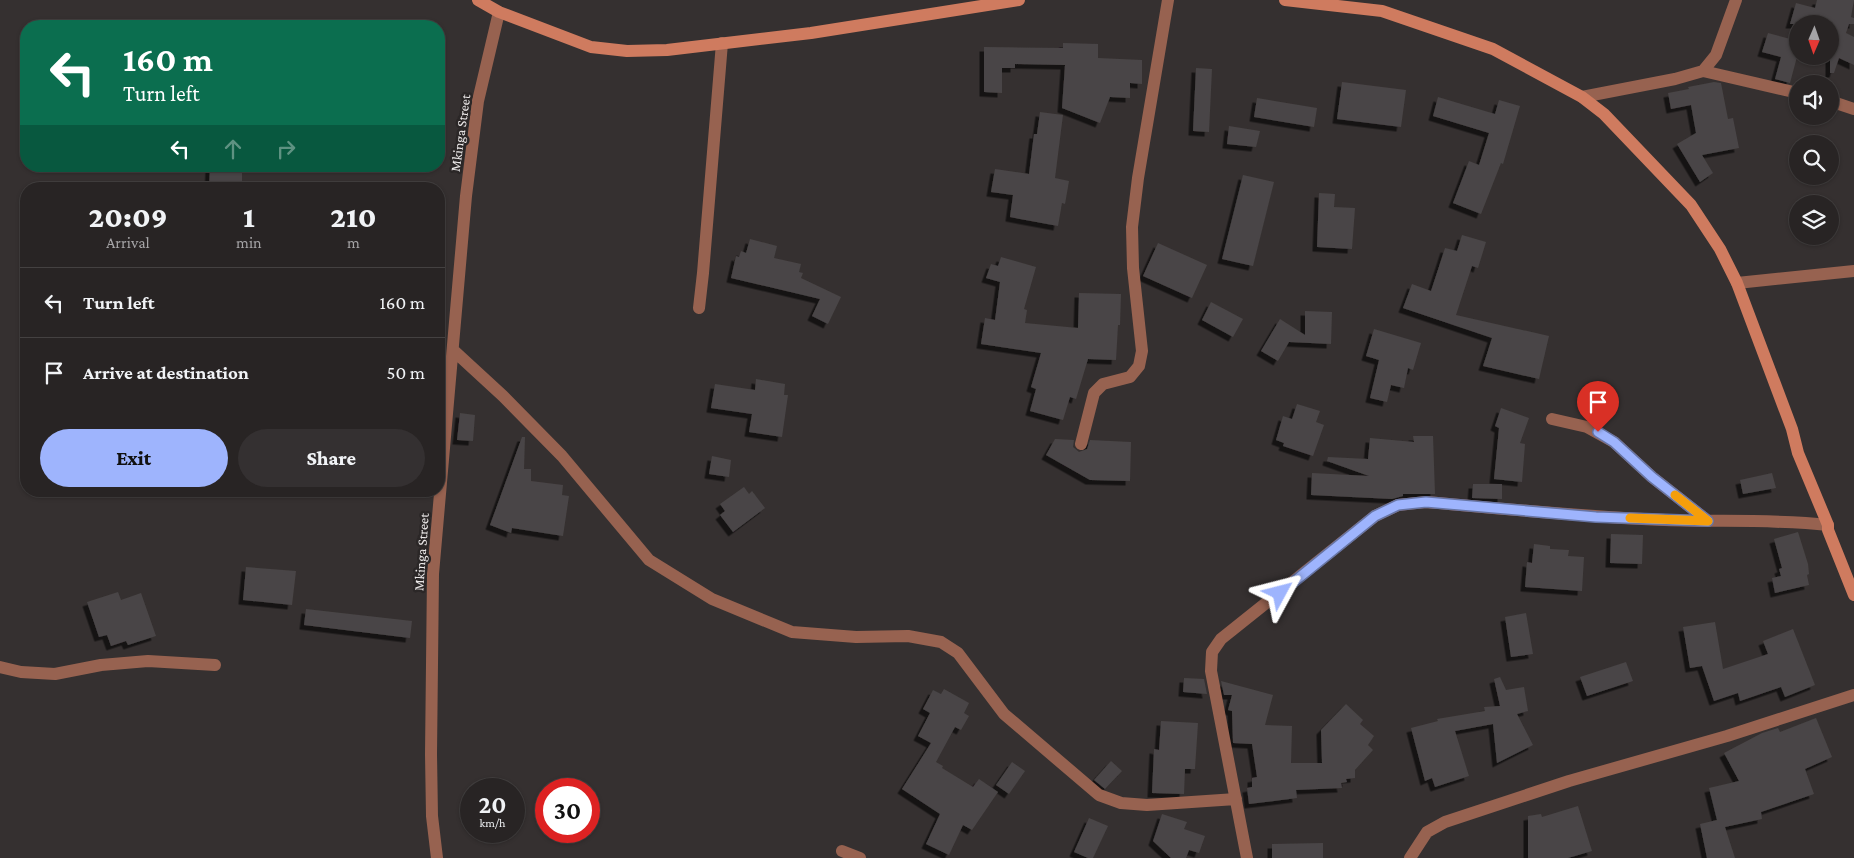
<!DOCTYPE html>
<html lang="en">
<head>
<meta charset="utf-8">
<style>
	body { margin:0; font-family:"Crimson Pro",serif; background:#343031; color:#f1f3f6; height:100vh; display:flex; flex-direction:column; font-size:19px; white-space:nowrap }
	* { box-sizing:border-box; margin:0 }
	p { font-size:16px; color:#a5a4a6 }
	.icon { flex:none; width:28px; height:28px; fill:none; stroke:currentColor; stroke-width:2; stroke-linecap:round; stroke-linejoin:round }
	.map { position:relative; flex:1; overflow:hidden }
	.side { position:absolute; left:20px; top:182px; width:425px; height:315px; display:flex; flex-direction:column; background:#282424; border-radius:20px; box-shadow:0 1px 4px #0004,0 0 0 1px #444141 }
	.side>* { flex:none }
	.banner { position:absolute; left:20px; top:20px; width:425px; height:152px; border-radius:20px; box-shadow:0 1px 4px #0004,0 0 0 1px #444141; background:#0b6e4f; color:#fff; overflow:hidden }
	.needle { width:32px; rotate:182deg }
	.fabs { position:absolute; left:1789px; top:15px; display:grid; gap:10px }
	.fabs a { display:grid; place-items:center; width:50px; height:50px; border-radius:50%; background:#282424; box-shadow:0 1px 4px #0004,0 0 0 1px #444141; font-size:25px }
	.speed { position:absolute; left:460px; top:778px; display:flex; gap:10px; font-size:25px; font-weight:700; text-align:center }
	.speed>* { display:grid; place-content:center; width:65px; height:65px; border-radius:50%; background:#282424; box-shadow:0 1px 4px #0004,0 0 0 1px #444141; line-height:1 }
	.speed small { font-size:12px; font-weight:400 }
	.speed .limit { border:8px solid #d22; background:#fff; color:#111 }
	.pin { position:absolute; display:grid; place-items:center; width:42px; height:42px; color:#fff; margin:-51px -21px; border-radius:50% 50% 50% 0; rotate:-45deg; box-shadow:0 0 5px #0007 }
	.pin .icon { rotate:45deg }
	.me { position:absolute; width:55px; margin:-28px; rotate:52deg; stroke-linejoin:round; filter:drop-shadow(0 0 4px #0008) }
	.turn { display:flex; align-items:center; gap:18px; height:105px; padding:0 20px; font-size:22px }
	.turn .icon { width:65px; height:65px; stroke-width:2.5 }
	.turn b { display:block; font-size:35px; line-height:42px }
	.lanes { display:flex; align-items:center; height:48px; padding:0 20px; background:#0003; justify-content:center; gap:25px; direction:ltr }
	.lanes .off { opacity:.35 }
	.eta { display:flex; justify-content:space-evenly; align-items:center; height:85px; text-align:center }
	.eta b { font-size:30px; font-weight:800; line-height:35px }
	.action { display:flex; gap:10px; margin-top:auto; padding:10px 20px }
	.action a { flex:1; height:58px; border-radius:30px; background:#9eb4fd; color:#111; font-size:20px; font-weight:800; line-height:58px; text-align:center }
	.action a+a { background:#343031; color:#f1f3f6 }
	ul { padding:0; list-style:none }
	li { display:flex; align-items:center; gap:15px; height:70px; padding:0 20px; border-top:1px solid #444141 }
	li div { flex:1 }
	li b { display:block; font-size:19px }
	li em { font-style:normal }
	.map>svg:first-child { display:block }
	.building { fill:#494546; filter:url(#shadow) }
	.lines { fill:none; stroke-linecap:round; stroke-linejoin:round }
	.street { stroke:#976250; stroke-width:12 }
	.secondary { stroke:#cf7b5f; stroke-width:12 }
	.route-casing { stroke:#6775a4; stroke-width:12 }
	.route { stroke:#9eb4fd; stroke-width:9 }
	.slow { stroke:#f59e0b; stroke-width:9 }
	.labels { text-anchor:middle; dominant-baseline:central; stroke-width:5; stroke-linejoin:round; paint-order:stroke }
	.street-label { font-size:14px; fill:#ece9e9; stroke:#2b2727 }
</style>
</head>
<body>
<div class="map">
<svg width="1854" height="858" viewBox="0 0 1854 858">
	<defs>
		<filter id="shadow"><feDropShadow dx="-4.5" dy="4.5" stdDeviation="0" flood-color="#0009"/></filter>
	</defs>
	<rect width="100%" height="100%" fill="#353030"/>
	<path class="building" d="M 1817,0 L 1854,0 L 1851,17 L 1854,18 L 1854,24 L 1849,24 L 1846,33 L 1854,37 L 1854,65 L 1839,58 L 1834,73 L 1830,73 L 1830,24 L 1790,24 L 1796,3 L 1815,8 Z
		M 1768,33 L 1798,41 L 1798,53 L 1790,83 L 1775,79 L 1781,57 L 1762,52 Z
		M 1063,43 L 1098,44 L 1098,58 L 1142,60 L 1142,84 L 1130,83 L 1130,98 L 1110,97 L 1100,123 L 1062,108 L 1065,65 L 1015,64 L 1015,68 L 1002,68 L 1002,93 L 984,92 L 984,47 L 1063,48 Z
		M 1196,68 L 1212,69 L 1209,132 L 1193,131 Z
		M 1342,82 L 1406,90 L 1401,127 L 1337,119 Z
		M 1714,82 L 1721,83 L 1728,119 L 1733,118 L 1739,148 L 1702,155 L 1713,173 L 1700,182 L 1677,144 L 1696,133 L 1691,105 L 1671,109 L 1668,93 L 1689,89 L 1688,87 Z
		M 1438,97 L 1495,114 L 1499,100 L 1520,106 L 1503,164 L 1501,163 L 1481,214 L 1453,203 L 1469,161 L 1479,165 L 1489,133 L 1433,116 Z
		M 1257,98 L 1317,108 L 1314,127 L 1254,117 Z
		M 1040,112 L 1063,115 L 1055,178 L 1069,181 L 1065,204 L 1062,203 L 1058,226 L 1010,217 L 1013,195 L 991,192 L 995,169 L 1029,174 L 1034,134 L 1037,134 Z
		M 1229,126 L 1260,131 L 1256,147 L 1227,144 Z
		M 210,166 L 242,166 L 242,189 L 209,189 Z
		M 1243,175 L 1274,182 L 1253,266 L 1222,259 Z
		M 1319,193 L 1335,194 L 1334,207 L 1355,208 L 1352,249 L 1317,247 Z
		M 1462,235 L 1486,242 L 1478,268 L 1472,266 L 1456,315 L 1549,336 L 1539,379 L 1483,366 L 1492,338 L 1403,308 L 1412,284 L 1431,291 L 1445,248 L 1457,251 Z
		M 750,239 L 777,246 L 774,258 L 801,264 L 799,272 L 803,273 L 801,278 L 841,297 L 828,324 L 812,316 L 820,299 L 731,278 L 736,256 L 739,257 L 741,251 L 746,253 Z
		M 1158,243 L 1207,265 L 1192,298 L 1143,276 Z
		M 1001,257 L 1036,267 L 1024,309 L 1027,310 L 1025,323 L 1078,328 L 1079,293 L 1121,294 L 1120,325 L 1118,325 L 1116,360 L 1088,359 L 1076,399 L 1070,397 L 1063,420 L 1030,411 L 1036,389 L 1031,387 L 1041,353 L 981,344 L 985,318 L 995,320 L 1000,282 L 986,278 L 991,264 L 998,266 Z
		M 1211,302 L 1243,319 L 1233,337 L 1202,320 Z
		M 1305,311 L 1332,312 L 1331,344 L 1289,342 L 1278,361 L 1261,351 L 1280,319 L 1305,335 Z
		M 1374,329 L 1421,343 L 1413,370 L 1408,368 L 1404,388 L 1391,385 L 1387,402 L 1370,398 L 1379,360 L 1366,356 Z
		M 756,379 L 785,384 L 784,395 L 788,395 L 782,437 L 749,432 L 752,414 L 711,408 L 715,384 L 755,390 Z
		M 1297,404 L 1320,411 L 1316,422 L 1324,425 L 1313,456 L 1283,446 L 1284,443 L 1276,440 L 1283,416 L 1292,419 Z
		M 1501,408 L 1529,418 L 1520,443 L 1525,444 L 1522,482 L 1494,479 L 1499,428 L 1495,426 Z
		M 460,413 L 475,415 L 473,441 L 457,440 Z
		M 1413,436 L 1433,436 L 1435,494 L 1403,494 L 1403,496 L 1392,499 L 1311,495 L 1312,473 L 1369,476 L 1327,461 L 1328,457 L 1368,459 L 1370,438 L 1414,442 Z
		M 522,437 L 525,437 L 524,469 L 531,469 L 531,481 L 563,485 L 562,495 L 569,496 L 563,536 L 512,528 L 511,533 L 490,525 Z
		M 1055,439 L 1074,440 L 1073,447 L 1079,452 L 1087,449 L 1090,440 L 1131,442 L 1130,481 L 1090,480 L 1046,455 Z
		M 712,456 L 731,460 L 729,477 L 709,474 Z
		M 1772,473 L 1776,488 L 1743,494 L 1740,480 Z
		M 1473,484 L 1502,484 L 1502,499 L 1472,498 Z
		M 744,487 L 749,494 L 752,491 L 765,508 L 733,532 L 720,515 L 725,511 L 720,504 Z
		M 1798,532 L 1808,564 L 1809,574 L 1807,575 L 1809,585 L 1775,593 L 1772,578 L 1781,576 L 1779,569 L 1782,568 L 1774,539 Z
		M 1611,534 L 1643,535 L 1642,564 L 1610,563 Z
		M 1534,544 L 1550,546 L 1550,549 L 1569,550 L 1568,556 L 1584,557 L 1582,591 L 1525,587 L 1527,562 L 1532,563 Z
		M 246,567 L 296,571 L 292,605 L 243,600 Z
		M 118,592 L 121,600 L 141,593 L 156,636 L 128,645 L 126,641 L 111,646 L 107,635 L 99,637 L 87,602 Z
		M 306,609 L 412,621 L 410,638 L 304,625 Z
		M 1526,613 L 1533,654 L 1511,657 L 1505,617 Z
		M 1715,622 L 1723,669 L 1768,654 L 1763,641 L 1793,629 L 1815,685 L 1785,697 L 1781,687 L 1740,701 L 1738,693 L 1714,701 L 1702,666 L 1690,668 L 1683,627 Z
		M 1626,662 L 1633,681 L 1587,696 L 1580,677 Z
		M 1500,677 L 1506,690 L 1524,687 L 1528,711 L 1517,714 L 1533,745 L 1497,763 L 1493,724 L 1455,731 L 1469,776 L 1435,787 L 1432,778 L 1425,781 L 1411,728 L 1438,721 L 1437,719 L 1485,711 L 1484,707 L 1500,706 L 1494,679 Z
		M 1184,678 L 1204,679 L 1207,694 L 1183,692 Z
		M 1221,681 L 1273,695 L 1265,725 L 1292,726 L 1291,763 L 1322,763 L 1321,730 L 1346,704 L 1363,720 L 1360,724 L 1374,736 L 1368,745 L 1373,750 L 1355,770 L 1355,778 L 1346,779 L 1347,782 L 1341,783 L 1342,788 L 1296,790 L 1297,798 L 1249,804 L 1247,788 L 1252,787 L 1252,778 L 1257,777 L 1252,744 L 1233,743 L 1232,711 L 1228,710 L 1232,695 L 1224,695 Z
		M 944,689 L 969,703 L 964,713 L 969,716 L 961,730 L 955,727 L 936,762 L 943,766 L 942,768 L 973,787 L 979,779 L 998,792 L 972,830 L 963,825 L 949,855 L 926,844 L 940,814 L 902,789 L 931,743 L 918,736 L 930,713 L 923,709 L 933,690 L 941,694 Z
		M 1816,718 L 1832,757 L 1805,769 L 1814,794 L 1761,812 L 1762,819 L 1725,827 L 1735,858 L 1707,858 L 1700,824 L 1717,820 L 1709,788 L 1739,781 L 1724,753 L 1762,733 L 1778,728 L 1780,732 Z
		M 1161,721 L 1198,723 L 1195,769 L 1185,769 L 1184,794 L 1152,793 L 1154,749 L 1159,750 Z
		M 1111,761 L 1122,771 L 1105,789 L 1094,780 Z
		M 1012,762 L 1025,771 L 1009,794 L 996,785 Z
		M 1578,806 L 1592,851 L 1568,858 L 1528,858 L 1528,816 L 1541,814 L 1542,817 Z
		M 1162,814 L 1187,822 L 1184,829 L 1205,836 L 1199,853 L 1189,850 L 1186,858 L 1171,858 L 1153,841 Z
		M 1089,818 L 1108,826 L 1093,858 L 1088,858 L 1074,852 Z
		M 1323,843 L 1323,858 L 1272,858 L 1272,844 Z"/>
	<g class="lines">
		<path class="street" d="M 1703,71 L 1798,93
			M 1582,97 L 1675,79 L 1703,71 L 1716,55 L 1736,0
			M 1830,101 L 1854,109
			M 1737,283 L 1854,271
			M 699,308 L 703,273 L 722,43
			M 453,350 L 503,396 L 562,456 L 649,560 L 712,599 L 792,632 L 856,637 L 908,636 L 941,642 L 958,653 L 1004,714 L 1099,795 L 1121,803 L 1147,805 L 1236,799
			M 1552,419 L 1587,427 L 1614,442 L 1652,477 L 1708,521
			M 1081,444 L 1094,393 L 1103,384 L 1130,377 L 1139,366 L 1142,351 L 1133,268 L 1132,227 L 1138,178 L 1168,0
			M 0,667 L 21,672 L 55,674 L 101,665 L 148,661 L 215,665
			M 842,851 L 860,858
			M 437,858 L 432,816 L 431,754 L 433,574 L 466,196 L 478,101 L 499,12
			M 1247,858 L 1211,671 L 1212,652 L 1221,639 L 1375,516 L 1398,505 L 1426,502 C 1505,509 1585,517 1665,520 C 1719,522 1774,519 1828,525
			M 1410,858 L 1427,832 L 1445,822 L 1569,781 L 1727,736 L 1854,695"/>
		<path class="secondary" d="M 478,0 L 499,12 L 591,47 L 627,51 L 667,50 L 811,33 L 1019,0
			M 1285,0 L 1382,11 L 1493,49 L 1582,97 L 1604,114 L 1691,205 L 1720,249 L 1737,283 L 1792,429 L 1798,453 L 1828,525 L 1828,530 L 1854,595"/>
	</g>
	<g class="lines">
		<g class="route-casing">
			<path id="route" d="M 1280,593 L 1375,516 L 1398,505 L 1426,502 L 1596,517 L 1708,521 L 1652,477 L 1614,442 L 1598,432"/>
		</g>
		<use href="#route" class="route"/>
		<path class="slow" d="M 1630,518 L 1708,521 L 1675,495"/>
	</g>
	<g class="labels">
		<g class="street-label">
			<text transform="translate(460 133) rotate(-82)">Mkinga Street</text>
			<text transform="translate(421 552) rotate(-86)">Mkinga Street</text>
		</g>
	</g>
</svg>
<div class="fabs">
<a><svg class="needle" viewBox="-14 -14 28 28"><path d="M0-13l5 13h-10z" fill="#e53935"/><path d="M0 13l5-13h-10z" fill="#a5a4a6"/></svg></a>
<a><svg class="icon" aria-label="sound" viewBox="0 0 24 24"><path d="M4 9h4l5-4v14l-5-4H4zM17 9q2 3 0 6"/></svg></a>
<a><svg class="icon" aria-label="search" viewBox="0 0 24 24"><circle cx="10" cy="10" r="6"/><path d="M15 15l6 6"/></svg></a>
<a><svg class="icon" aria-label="layers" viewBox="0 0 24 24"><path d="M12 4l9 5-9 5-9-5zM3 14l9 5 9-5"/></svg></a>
</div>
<div class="speed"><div>20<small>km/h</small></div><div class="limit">30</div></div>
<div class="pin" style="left:1598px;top:432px;background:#d93025"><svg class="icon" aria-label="arrive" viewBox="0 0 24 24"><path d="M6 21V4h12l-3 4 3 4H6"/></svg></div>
<svg class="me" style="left:1280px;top:593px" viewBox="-20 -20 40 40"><path d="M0-17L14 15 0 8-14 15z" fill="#9eb4fd" stroke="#fff" stroke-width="4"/></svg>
<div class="banner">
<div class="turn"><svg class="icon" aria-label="left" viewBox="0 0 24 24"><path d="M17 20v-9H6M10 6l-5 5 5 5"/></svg><div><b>160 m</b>Turn left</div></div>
<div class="lanes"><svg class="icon" aria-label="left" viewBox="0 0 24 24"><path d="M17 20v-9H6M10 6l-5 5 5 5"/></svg><svg class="icon off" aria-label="ahead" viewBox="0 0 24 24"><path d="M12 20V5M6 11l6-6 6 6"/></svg><svg class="icon off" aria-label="right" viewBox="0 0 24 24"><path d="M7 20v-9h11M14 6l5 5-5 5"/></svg></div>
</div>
<section class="side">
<div class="eta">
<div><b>20:09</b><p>Arrival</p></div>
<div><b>1</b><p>min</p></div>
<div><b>210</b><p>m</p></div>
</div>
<ul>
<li><svg class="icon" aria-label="left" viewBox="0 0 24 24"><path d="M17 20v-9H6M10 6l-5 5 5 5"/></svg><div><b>Turn left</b></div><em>160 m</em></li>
<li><svg class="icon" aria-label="arrive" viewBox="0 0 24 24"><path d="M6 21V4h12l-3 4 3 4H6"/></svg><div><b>Arrive at destination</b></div><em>50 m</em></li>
</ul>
<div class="action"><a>Exit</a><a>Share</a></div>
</section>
</div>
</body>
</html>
